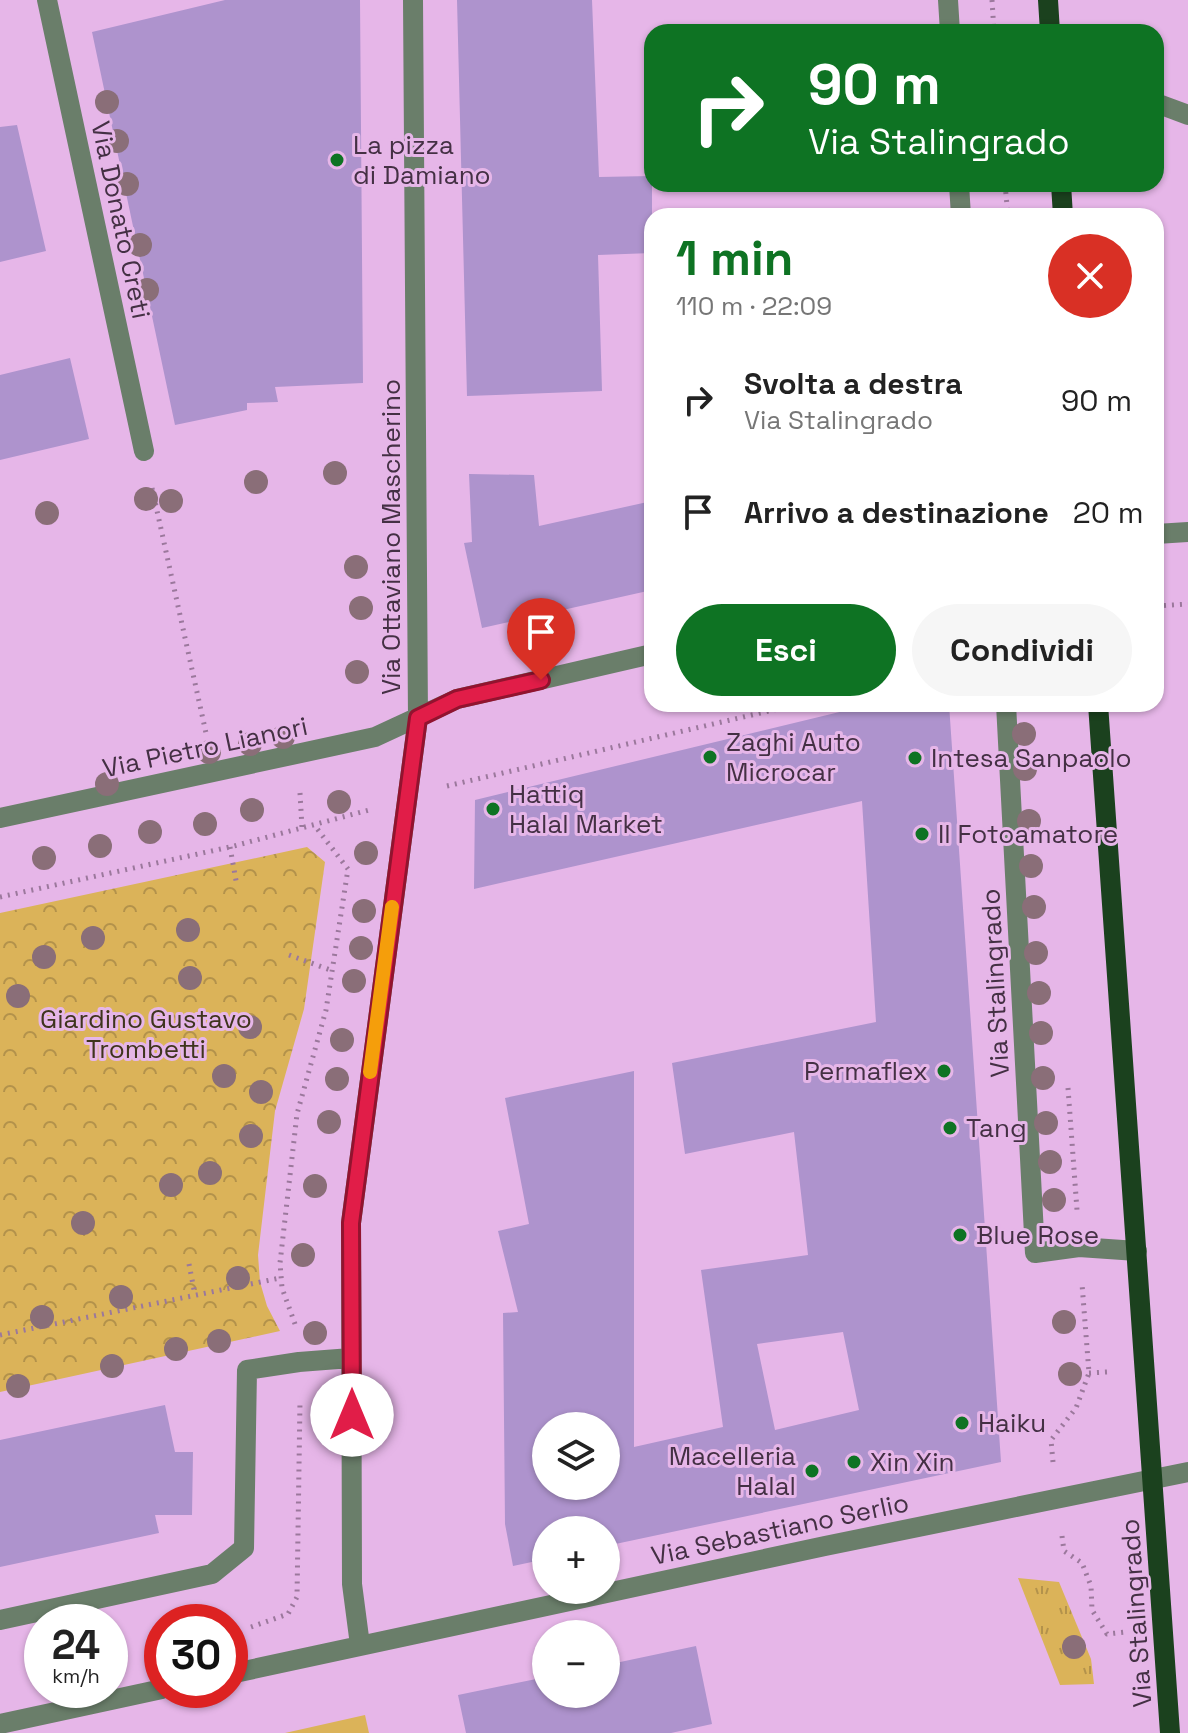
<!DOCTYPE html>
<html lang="it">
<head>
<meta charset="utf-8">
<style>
	body { margin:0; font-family:"Space Grotesk",sans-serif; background:#f6f6f6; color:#222; height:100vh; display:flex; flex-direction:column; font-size:30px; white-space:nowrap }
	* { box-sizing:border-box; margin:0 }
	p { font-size:26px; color:#767676 }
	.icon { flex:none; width:44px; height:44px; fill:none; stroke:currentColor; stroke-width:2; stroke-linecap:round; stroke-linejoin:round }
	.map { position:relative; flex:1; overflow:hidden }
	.details { position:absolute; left:644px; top:208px; width:520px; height:504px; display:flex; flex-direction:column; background:#fff; border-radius:24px; box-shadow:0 2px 6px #0004 }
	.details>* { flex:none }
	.hud { position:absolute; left:644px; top:24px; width:520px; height:168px; border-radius:24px; box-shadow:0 2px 6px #0004; background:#0e7323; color:#fff; overflow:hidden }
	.controls { position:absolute; left:532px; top:1412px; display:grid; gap:16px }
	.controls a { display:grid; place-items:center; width:88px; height:88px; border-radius:50%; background:#fff; box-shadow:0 2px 6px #0004; font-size:40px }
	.speed { position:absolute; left:24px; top:1604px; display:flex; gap:16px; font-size:40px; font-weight:700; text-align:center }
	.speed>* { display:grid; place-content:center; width:104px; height:104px; border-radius:50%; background:#fff; box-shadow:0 2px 6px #0004; line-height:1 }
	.speed small { font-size:20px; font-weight:400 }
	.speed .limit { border:12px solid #d22; background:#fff; color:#111 }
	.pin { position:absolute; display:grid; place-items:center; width:68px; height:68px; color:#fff; margin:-82px -34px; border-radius:50% 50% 50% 0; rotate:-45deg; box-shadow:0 0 8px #0007 }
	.pin .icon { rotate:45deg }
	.me { position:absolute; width:88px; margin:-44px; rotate:0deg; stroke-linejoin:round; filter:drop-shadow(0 0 6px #0008) }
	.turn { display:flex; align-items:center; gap:28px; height:168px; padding:0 32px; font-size:36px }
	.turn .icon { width:104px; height:104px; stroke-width:2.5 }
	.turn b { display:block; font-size:56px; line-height:68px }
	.round { display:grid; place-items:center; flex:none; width:84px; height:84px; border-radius:42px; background:#f6f6f6 }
	.head { display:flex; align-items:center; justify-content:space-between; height:136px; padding:0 32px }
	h1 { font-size:48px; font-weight:700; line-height:60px; color:#0e7323 }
	.action { display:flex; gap:16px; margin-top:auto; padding:16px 32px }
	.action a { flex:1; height:92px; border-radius:48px; background:#0e7323; color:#fff; font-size:32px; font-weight:700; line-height:92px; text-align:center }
	.action a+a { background:#f6f6f6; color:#222 }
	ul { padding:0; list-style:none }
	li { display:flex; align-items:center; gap:24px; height:112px; padding:0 32px }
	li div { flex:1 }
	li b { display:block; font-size:30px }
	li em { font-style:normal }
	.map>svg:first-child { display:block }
	.grass { fill:url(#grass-tufts) }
	.forest { fill:url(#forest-crowns) }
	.pitch { fill:#dbb359 }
	.building { fill:#ae93cd; fill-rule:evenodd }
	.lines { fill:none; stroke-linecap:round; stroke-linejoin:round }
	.path { stroke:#9b789c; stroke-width:5; stroke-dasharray:2 6; stroke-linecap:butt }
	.minor { stroke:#6a7e6a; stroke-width:20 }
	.major { stroke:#1b411e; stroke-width:20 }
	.tree { fill:#8a6e78 }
	.route-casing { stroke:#92132f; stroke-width:20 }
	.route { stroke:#e11d48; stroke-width:14 }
	.slow { stroke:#f59e0b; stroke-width:14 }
	.poi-dot { fill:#0e7323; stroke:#e6b6e8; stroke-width:3 }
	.labels { text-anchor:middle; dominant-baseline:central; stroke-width:6; stroke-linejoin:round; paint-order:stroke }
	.poi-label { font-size:26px; fill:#443044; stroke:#e6b6e8; text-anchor:start }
	.street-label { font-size:26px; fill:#443044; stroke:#e6b6e8 }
	.park-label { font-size:26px; fill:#3f341d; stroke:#e6b6e8 }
</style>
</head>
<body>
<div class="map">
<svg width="1188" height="1733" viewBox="0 0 1188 1733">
	<defs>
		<pattern id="grass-tufts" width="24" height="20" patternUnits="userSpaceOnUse" patternTransform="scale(2)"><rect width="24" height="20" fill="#dbb359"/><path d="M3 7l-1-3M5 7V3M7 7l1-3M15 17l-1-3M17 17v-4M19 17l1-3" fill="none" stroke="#b3924b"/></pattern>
		<pattern id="forest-crowns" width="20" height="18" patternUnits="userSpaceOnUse" patternTransform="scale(2)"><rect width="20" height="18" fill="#dbb359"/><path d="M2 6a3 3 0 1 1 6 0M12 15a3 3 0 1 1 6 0" fill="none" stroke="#b3924b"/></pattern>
	</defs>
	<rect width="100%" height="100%" fill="#e6b6e8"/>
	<path class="grass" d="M 1018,1578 L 1059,1582 L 1091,1659 L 1094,1684 L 1060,1685 Z"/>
	<path class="forest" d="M 307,847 L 325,862 L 304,1009 L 275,1111 L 258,1255 L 260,1282 L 267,1306 L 280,1331 L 0,1392 L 0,913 Z"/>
	<path class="pitch" d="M 365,1715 L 369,1733 L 285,1733 Z"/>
	<path class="building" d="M 225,0 L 360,0 L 363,383 L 275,387 L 278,402 L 247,403 L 247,410 L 175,425 L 92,32 Z
		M 457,0 L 592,0 L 599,177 L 652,176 L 652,253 L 598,255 L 602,391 L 467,396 Z
		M 17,125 L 46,251 L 0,262 L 0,127 Z
		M 70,358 L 89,439 L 0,460 L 0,375 Z
		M 469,474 L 534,475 L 539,526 L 652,501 L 652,590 L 482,628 L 464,543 L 472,542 Z
		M 894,704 L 949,704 L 1001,1462 L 606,1546 L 606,1530 L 546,1530 L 546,1559 L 513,1566 L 505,1524 L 503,1313 L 518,1312 L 498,1231 L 529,1224 L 505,1098 L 634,1071 L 634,1447 L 723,1427 L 701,1270 L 808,1255 L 794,1132 L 685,1154 L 672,1063 L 876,1022 L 862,801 L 474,889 L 475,800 L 856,708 ZM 843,1332 L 859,1410 L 775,1430 L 757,1344 ZM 546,1426 L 606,1426 L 606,1486 L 546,1486 Z
		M 165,1405 L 175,1452 L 193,1452 L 192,1515 L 155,1515 L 159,1533 L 0,1567 L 0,1440 Z
		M 696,1646 L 712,1724 L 671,1733 L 466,1733 L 458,1695 L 546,1677 L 546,1694 L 606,1694 L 606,1665 Z"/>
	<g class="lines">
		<path class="path" d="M 992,0 L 994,32
			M 1005,184 L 1008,216
			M 152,488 L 206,733
			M 1156,606 L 1188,604
			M 447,786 L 799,704
			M 300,793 L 302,828
			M 230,847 L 237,886
			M 0,897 L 230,847 L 369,810
			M 289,955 L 333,971
			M 1068,1088 L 1077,1210
			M 189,1264 L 195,1295
			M 295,1324 L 282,1288 L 280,1263 L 297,1114 L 326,1010 L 348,869 L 315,826
			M 0,1335 L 280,1278
			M 1089,1373 L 1107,1372
			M 1053,1462 L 1051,1440 L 1076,1408 L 1089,1373 L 1082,1284
			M 1062,1536 L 1064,1551 L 1082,1563 L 1091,1586 L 1092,1610 L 1107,1634 L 1126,1632
			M 251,1627 L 288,1614 L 297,1597 L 300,1401"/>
		<path class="minor" d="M 47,0 L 144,451
			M 948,0 L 950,32
			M 1156,103 L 1188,115
			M 959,184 L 961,216
			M 1156,534 L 1188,532
			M 1006,704 L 1035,1253 L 1079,1247 L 1137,1251
			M 0,818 L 375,737 L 457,699 L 652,654
			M 0,1620 L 212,1574 L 244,1548 L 247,1370 L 299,1362 L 351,1358
			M 360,1645 L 352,1584 L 351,1223 L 418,718 L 413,0
			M 230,1674 L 825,1546 L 1188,1472
			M 0,1724 L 162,1689"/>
		<path class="major" d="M 1048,0 L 1050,32
			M 1061,184 L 1063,216
			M 1098,704 L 1170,1733"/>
	</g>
	<g class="tree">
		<circle cx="107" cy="102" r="12"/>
		<circle cx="117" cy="141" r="12"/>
		<circle cx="127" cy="184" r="12"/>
		<circle cx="140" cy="245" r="12"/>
		<circle cx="147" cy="290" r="12"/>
		<circle cx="335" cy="473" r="12"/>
		<circle cx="256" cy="482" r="12"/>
		<circle cx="146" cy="499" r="12"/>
		<circle cx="171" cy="501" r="12"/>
		<circle cx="47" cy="513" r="12"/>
		<circle cx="356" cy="567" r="12"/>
		<circle cx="361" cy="608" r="12"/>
		<circle cx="357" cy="672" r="12"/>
		<circle cx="1024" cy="734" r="12"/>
		<circle cx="283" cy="737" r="12"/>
		<circle cx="250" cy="744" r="12"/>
		<circle cx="209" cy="752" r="12"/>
		<circle cx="1025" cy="769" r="12"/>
		<circle cx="107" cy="784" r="12"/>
		<circle cx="339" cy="802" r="12"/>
		<circle cx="252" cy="810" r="12"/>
		<circle cx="1029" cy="821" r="12"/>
		<circle cx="205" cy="824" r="12"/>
		<circle cx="150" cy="832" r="12"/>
		<circle cx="100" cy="846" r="12"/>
		<circle cx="366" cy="853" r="12"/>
		<circle cx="44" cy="858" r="12"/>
		<circle cx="1031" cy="866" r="12"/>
		<circle cx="1034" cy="907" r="12"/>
		<circle cx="364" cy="911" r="12"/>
		<circle cx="188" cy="930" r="12"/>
		<circle cx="93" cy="938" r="12"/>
		<circle cx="361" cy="948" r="12"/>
		<circle cx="1036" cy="953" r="12"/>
		<circle cx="44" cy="957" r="12"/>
		<circle cx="190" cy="978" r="12"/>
		<circle cx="354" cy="981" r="12"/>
		<circle cx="1039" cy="993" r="12"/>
		<circle cx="18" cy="996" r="12"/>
		<circle cx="250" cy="1027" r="12"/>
		<circle cx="1041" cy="1033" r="12"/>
		<circle cx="342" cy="1040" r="12"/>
		<circle cx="224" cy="1076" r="12"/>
		<circle cx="1043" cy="1078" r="12"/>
		<circle cx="337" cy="1079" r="12"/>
		<circle cx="261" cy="1092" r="12"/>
		<circle cx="329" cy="1122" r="12"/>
		<circle cx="1046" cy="1123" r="12"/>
		<circle cx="251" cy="1136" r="12"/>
		<circle cx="1050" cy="1162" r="12"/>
		<circle cx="210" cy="1173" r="12"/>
		<circle cx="171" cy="1185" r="12"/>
		<circle cx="315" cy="1186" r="12"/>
		<circle cx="1054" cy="1200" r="12"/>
		<circle cx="83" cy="1223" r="12"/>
		<circle cx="303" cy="1255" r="12"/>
		<circle cx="238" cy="1278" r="12"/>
		<circle cx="121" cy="1297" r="12"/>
		<circle cx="42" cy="1317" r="12"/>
		<circle cx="1064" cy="1322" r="12"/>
		<circle cx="315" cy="1333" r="12"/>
		<circle cx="219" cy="1341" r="12"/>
		<circle cx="176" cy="1349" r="12"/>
		<circle cx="112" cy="1366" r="12"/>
		<circle cx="1070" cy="1374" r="12"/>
		<circle cx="18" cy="1386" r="12"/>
		<circle cx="1074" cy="1647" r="12"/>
	</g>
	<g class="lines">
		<g class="route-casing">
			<path id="route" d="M 352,1415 L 351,1223 L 418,718 L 457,699 L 541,680"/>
		</g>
		<use href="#route" class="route"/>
		<path class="slow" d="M 370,1072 L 392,907"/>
	</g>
	<g class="poi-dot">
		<circle cx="337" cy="160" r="8"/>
		<circle cx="710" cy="757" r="8"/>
		<circle cx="915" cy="758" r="8"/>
		<circle cx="493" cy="809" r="8"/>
		<circle cx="922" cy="834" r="8"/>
		<circle cx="944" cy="1071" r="8"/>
		<circle cx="950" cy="1128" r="8"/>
		<circle cx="960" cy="1235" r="8"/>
		<circle cx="962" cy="1423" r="8"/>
		<circle cx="854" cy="1462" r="8"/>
		<circle cx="812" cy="1471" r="8"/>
	</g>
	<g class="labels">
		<g class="poi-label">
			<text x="353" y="145">La pizza<tspan x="353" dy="30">di Damiano</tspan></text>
			<text x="726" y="742">Zaghi Auto<tspan x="726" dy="30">Microcar</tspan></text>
			<text x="931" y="758">Intesa Sanpaolo</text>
			<text x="509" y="794">Hattiq<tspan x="509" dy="30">Halal Market</tspan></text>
			<text x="938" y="834">Il Fotoamatore</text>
			<text x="928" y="1071" text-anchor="end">Permaflex</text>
			<text x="966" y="1128">Tang</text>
			<text x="976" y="1235">Blue Rose</text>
			<text x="978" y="1423">Haiku</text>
			<text x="796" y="1456" text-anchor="end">Macelleria<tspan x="796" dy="30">Halal</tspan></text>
			<text x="870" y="1462">Xin Xin</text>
		</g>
		<g class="street-label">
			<text transform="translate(121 220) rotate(78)">Via Donato Creti</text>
			<text transform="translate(391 537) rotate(-90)">Via Ottaviano Mascherino</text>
			<text transform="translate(205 747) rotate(-12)">Via Pietro Lianori</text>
			<text transform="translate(995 983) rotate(-93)">Via Stalingrado</text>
			<text transform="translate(780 1529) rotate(-12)">Via Sebastiano Serlio</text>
			<text transform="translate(1136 1613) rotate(-94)">Via Stalingrado</text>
		</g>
		<g class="park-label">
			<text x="146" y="1019">Giardino Gustavo<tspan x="146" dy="30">Trombetti</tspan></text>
		</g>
	</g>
</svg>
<div class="controls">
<a><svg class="icon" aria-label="layers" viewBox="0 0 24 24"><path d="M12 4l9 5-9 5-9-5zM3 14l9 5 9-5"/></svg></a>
<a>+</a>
<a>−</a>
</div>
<div class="speed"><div>24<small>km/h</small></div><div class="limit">30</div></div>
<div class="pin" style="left:541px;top:680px;background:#d93025"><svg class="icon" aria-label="arrive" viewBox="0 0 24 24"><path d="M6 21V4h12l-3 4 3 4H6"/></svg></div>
<svg class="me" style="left:352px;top:1415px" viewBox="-20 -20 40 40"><circle r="19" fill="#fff"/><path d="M0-13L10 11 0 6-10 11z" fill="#e11d48"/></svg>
<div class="hud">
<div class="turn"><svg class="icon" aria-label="right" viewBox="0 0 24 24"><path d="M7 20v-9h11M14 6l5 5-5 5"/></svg><div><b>90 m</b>Via Stalingrado</div></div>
</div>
<section class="details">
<div class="head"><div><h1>1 min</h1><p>110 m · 22:09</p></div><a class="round" style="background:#d93025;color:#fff"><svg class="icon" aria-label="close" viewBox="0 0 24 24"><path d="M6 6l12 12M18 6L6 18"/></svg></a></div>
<ul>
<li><svg class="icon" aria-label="right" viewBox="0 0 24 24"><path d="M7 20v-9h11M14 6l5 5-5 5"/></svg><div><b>Svolta a destra</b><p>Via Stalingrado</p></div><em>90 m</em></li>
<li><svg class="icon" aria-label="arrive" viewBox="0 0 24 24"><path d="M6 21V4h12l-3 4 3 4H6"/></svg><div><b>Arrivo a destinazione</b></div><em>20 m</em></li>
</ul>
<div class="action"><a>Esci</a><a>Condividi</a></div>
</section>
</div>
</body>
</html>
